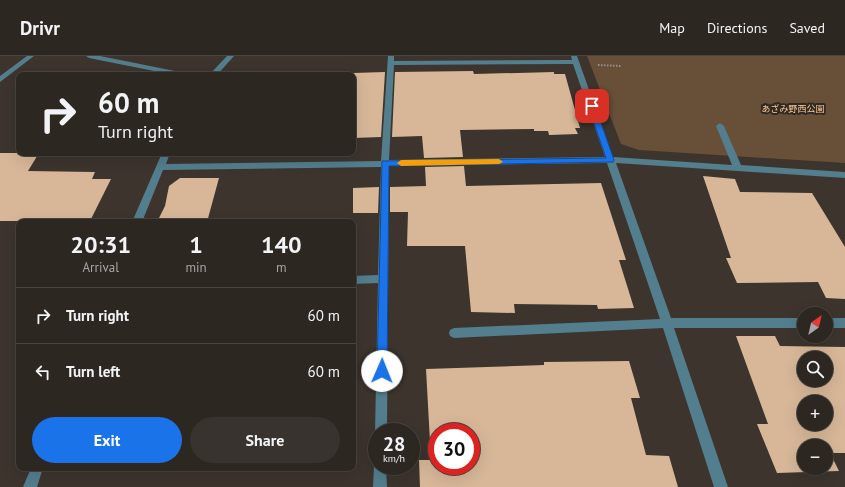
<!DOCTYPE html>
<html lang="en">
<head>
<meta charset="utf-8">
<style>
	body { margin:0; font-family:"PT Sans","Noto Sans JP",sans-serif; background:#39332f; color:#f1f3f6; height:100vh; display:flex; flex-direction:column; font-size:15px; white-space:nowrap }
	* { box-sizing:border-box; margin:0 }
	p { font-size:13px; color:#a7a5a5 }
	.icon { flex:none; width:22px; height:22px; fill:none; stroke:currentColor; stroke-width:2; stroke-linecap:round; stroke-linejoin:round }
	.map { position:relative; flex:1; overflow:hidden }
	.details { position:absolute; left:16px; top:163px; width:340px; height:252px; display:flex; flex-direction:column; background:#2d2722; border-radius:8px; box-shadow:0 4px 16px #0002,0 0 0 1px #484440 }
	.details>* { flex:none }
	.banner { position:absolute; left:16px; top:16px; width:340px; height:84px; border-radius:8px; box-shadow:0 4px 16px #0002,0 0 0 1px #484440; background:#2d2722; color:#f1f3f6; overflow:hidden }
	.needle { width:26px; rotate:34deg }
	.fabs { position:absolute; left:797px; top:251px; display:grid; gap:8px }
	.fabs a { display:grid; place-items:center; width:36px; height:36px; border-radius:50%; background:#2d2722; box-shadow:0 4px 16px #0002,0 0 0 1px #484440; font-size:20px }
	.speed { position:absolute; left:368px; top:367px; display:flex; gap:8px; font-size:20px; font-weight:700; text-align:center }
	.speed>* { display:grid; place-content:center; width:52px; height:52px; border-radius:50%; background:#2d2722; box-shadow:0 4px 16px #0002,0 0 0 1px #484440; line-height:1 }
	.speed small { font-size:10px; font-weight:400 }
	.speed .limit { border:6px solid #d22; background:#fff; color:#111 }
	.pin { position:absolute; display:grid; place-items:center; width:34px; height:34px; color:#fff; margin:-17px; border-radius:8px; box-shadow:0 2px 6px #0006 }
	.me { position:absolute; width:44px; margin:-22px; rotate:1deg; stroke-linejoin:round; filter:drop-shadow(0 0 3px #0008) }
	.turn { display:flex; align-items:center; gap:14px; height:84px; padding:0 16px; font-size:18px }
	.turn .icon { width:52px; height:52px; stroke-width:2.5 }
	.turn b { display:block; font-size:28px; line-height:34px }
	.eta { display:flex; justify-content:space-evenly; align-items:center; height:68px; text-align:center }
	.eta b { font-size:24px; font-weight:600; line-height:28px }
	.action { display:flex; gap:8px; margin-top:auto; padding:8px 16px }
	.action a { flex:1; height:46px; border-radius:24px; background:#1a73e8; color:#fff; font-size:16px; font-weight:600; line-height:46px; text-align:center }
	.action a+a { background:#39332f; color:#f1f3f6 }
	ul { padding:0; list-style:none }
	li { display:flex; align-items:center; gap:12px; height:56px; padding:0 16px; border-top:1px solid #484440 }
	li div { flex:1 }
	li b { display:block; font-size:15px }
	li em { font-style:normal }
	header { display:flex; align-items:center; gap:24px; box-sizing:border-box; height:56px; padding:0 20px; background:#2d2722; border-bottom:1px solid #484440 }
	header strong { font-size:19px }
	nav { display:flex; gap:22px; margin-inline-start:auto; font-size:14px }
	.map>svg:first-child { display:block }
	.green { fill:#674f38 }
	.building { fill:#d7b798; fill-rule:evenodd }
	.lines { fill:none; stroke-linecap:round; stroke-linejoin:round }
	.path { stroke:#98918b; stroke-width:2; stroke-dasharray:1.5 1.5; stroke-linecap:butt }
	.minor { fill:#537e8d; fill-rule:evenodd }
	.route { fill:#1a73e8; stroke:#114b97 }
	.slow { fill:#f59e0b }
	.labels { text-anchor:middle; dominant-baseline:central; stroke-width:4; stroke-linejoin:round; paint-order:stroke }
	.far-park-label { font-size:9px; fill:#fecb9a; stroke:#312a23 }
</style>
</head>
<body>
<header>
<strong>Drivr</strong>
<nav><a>Map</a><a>Directions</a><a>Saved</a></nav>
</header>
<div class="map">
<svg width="845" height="431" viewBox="0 0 845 431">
	<rect width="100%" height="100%" fill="#3c342d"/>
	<path class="green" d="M 587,0 L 845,0 L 845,107 L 639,94 L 621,88 Z"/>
	<path class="building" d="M 473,15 L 474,18 L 554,16 L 554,18 L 565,18 L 580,72 L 575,72 L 578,78 L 549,79 L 548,75 L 534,75 L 534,73 L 460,74 L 463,101 L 424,102 L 422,80 L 392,81 L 395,16 Z
		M 385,16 L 381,81 L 353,82 L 353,17 Z
		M 0,97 L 39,97 L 28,115 L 95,116 L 92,123 L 111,123 L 90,165 L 0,165 Z
		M 464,110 L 466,130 L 601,127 L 626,204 L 619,204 L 634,252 L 598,253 L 597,249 L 514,248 L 515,257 L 471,256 L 465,190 L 407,190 L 408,156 L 390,156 L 390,131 L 426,130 L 425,111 Z
		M 703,120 L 735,123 L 740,136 L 812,137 L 845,191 L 845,243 L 826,242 L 818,226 L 737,227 L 726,202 L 731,202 Z
		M 180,122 L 219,122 L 207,166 L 157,166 L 165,150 L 169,130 Z
		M 379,131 L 378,157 L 353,157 L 353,132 Z
		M 736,280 L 775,280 L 780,290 L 845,291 L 845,397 L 830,397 L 839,415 L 777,417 L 757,368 L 768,368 ZM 804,302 L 826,302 L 826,324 L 804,324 ZM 804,346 L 826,346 L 826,368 L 804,368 ZM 804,390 L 826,390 L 826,412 L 804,412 Z
		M 629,305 L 640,342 L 631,342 L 646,399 L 669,400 L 678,431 L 420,431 L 419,404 L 431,404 L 426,313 L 544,309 L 544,306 ZM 437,376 L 471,376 L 471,410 L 437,410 Z"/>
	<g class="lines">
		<path class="path" d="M 598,9 L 621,10"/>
		<path class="minor" d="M 27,0 L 34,0 L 0,26 L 0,20 Z
			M 86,0 L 100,0 L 185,17 L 189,19 L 174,19 L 89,2 Z
			M 227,0 L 234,0 L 217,19 L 209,19 Z
			M 388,0 L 394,0 L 394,5 L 572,4 L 571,0 L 577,0 L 613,101 L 732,109 L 716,70 L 720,67 L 724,70 L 741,109 L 845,116 L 845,122 L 616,107 L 671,262 L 804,262 L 804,272 L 674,272 L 728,431 L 714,431 L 663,272 L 454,282 L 450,280 L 449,277 L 450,274 L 454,272 L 660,263 L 607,107 L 389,110 L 387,376 L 377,376 L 377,380 L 375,376 L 378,227 L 353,228 L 353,220 L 378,219 L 381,111 L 163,114 L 142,166 L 132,166 L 162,97 L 170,97 L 166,108 L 381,105 ZM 573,8 L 605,101 L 389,104 L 394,9 Z
			M 826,262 L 845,262 L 845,272 L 826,272 Z
			M 375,405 L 377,405 L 377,410 L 386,410 L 387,431 L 373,431 L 374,410 Z
			M 31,412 L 43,412 L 37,431 L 23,431 Z"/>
	</g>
	<path class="route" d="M 589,48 L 592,48 L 595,50 L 614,104 L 613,106 L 389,110 L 387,315 L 386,318 L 382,320 L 379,318 L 377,315 L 382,105 L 606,102 L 588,50 Z"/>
	<path class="slow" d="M 499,103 L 503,106 L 499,108 L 401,110 L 397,107 L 401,104 Z"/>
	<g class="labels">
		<g class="far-park-label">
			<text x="793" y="52">あざみ野西公園</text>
		</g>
	</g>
</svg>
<div class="fabs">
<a><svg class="needle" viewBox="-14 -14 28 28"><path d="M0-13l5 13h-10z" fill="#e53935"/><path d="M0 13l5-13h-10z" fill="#a7a5a5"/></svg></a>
<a><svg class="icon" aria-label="search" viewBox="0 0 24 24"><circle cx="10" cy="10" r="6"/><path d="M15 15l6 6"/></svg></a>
<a>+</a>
<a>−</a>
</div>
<div class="speed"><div>28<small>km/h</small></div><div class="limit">30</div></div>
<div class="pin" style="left:592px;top:50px;background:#d93025"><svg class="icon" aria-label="arrive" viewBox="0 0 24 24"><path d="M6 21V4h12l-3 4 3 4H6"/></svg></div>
<svg class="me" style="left:382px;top:315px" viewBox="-20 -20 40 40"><circle r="19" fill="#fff"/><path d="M0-13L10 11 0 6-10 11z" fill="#1a73e8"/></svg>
<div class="banner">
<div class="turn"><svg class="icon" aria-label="right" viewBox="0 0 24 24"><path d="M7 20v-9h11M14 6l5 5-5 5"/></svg><div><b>60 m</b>Turn right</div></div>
</div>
<section class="details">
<div class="eta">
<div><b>20:31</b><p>Arrival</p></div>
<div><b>1</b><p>min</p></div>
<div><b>140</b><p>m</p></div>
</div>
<ul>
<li><svg class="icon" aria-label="right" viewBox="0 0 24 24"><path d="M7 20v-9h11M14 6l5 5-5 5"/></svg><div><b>Turn right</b></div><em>60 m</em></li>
<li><svg class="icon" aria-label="left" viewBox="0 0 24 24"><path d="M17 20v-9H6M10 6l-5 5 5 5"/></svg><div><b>Turn left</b></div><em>60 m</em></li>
</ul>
<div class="action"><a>Exit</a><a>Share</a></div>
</section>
</div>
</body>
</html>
